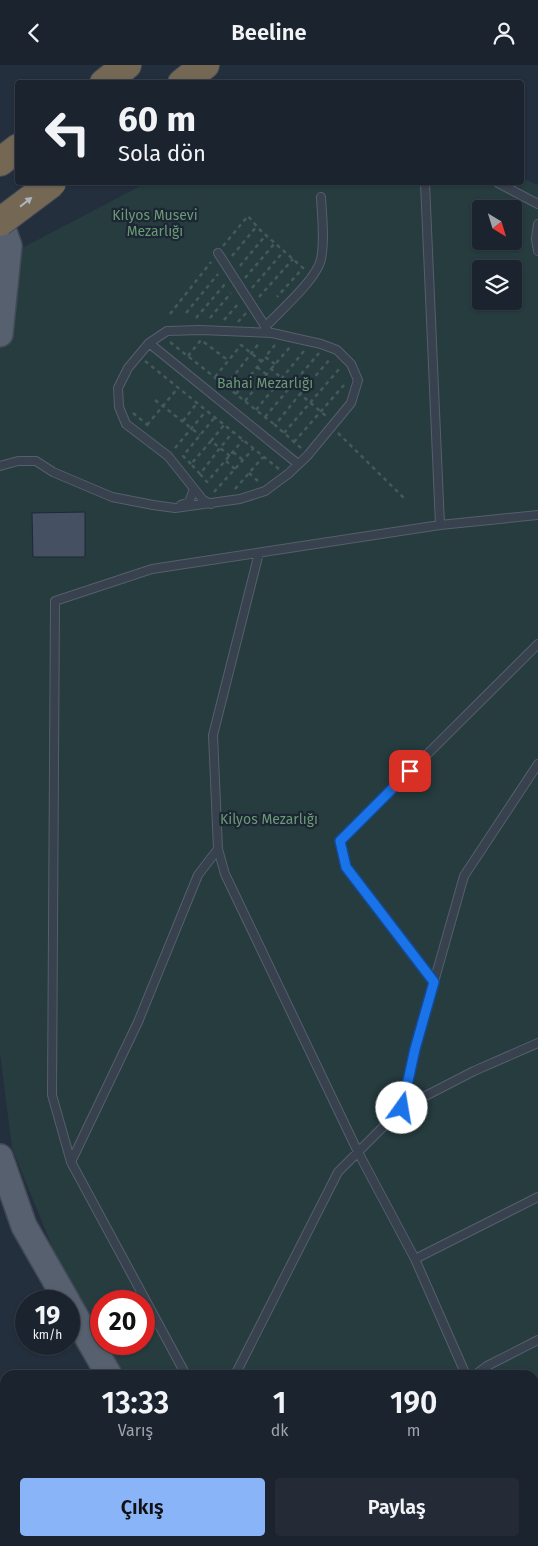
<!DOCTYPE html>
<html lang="tr">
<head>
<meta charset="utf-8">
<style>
	body { margin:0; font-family:"Fira Sans",sans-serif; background:#242b36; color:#f1f3f6; height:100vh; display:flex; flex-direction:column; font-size:19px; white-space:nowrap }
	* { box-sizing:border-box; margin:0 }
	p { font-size:16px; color:#a0a4aa }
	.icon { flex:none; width:28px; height:28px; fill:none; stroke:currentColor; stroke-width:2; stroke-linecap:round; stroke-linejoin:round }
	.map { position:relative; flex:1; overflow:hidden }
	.details { position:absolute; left:0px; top:1305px; width:539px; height:176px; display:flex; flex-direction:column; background:#1b232e; border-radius:15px 15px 0 0; box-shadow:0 1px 4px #0004,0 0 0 1px #39404a }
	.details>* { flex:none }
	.top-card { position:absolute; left:15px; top:15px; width:509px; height:105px; border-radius:5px; box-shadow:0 1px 4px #0004,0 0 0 1px #39404a; background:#1b232e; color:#f1f3f6; overflow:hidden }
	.needle { width:32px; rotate:142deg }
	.fabs { position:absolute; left:472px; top:135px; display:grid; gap:10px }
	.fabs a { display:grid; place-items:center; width:50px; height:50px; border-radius:5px; background:#1b232e; box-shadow:0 1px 4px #0004,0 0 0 1px #39404a; font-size:25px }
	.speed { position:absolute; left:15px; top:1225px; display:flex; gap:10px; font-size:25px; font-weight:700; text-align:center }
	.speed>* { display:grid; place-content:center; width:65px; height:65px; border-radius:50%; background:#1b232e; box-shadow:0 1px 4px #0004,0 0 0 1px #39404a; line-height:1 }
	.speed small { font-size:12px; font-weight:400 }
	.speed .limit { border:8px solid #d22; background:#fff; color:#111 }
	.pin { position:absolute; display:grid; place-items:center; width:42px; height:42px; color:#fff; margin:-21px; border-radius:10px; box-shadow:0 2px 8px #0006 }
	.me { position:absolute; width:55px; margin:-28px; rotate:13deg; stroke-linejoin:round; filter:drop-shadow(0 0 4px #0008) }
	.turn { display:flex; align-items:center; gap:18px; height:105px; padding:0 20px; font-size:22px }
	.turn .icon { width:65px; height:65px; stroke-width:2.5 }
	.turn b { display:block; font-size:35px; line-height:42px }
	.eta { display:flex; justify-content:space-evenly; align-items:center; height:85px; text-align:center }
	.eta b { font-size:30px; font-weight:600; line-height:35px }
	.action { display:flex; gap:10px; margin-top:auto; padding:10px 20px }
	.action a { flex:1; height:58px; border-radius:5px; background:#8ab4f8; color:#111; font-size:20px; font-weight:600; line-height:58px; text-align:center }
	.action a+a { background:#242b36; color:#f1f3f6 }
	header { display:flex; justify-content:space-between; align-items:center; height:65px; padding:0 20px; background:#1b232e; font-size:22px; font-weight:600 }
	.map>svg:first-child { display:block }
	.green { fill:#263c3f; fill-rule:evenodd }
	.building { fill:#455162; stroke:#1f2835 }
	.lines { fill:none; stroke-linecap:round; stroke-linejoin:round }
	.service-casing { stroke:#565f6c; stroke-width:10 }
	.primary-casing { stroke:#414a57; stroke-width:28 }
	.motorway-casing { stroke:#434c59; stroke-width:30 }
	.path { stroke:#44595c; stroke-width:2.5; stroke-dasharray:4 4; stroke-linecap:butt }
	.service { stroke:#38414e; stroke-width:8 }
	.primary { stroke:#56606e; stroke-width:25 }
	.motorway { stroke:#746855; stroke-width:28 }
	.motorway-bridge-casing { stroke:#434c59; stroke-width:30; stroke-linecap:butt }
	.motorway-bridge { stroke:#746855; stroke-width:28 }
	.oneway { fill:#aeb4bd }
	.route-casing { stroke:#114b97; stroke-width:12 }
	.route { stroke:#1a73e8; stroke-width:9 }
	.labels { text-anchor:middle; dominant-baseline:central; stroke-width:4.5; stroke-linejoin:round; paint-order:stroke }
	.park-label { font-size:14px; fill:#6b9a76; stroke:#1d2633 }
</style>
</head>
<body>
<header><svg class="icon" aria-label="back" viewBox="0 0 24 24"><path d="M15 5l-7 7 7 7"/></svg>Beeline<svg class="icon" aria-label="person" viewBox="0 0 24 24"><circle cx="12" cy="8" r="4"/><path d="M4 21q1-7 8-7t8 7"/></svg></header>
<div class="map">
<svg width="538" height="1481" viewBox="0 0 538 1481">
	<rect width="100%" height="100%" fill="#242f3e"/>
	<path class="green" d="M 521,113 L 538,120 L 538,1481 L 224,1481 L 221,1476 L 534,1476 L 534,1310 L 123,1310 L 104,1279 L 144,1279 L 144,1236 L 101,1236 L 101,1274 L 53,1184 L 12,1083 L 0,988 L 0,203 L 24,182 L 146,118 L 521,118 ZM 481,144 L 514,144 L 514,176 L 481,176 ZM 481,204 L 514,204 L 514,236 L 481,236 Z"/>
	<path class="building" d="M 85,447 L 85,492 L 33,492 L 32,448 Z"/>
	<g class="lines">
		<g class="service-casing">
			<path id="service" d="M 425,118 L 440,460
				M 498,118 L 538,139
				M 538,159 L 536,174 L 538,186
				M 218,188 L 267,264
				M 265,262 C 280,246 317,214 321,194 C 325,174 322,152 321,132
				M 149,278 L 298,399
				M 0,401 L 18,396 L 36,396 L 53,407 L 112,432 L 153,440 L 175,443 L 240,434 L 265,426 L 288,409 L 308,390 L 351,338 L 358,315 L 351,299 L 337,285 L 321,279 L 272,268 L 200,265 L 167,266 L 149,278 L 128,303 L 118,323 L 119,342 L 126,359 L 168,391 L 203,435 L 211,439
				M 181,440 L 189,437 L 194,424
				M 259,488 L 213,670 L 218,784 L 225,809 L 358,1087 L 415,1194 L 466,1310
				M 434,917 L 346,803 L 340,776 L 538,579
				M 402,1043 L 415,984 L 464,811 L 538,699
				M 71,1097 L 138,957 L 198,810 L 218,784
				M 415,1194 L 538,1132
				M 186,1310 L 71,1097 L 52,1030 L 55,536 L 152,504 L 440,460 L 538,450
				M 235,1310 L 338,1107 L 402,1043 L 474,1006 L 538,978
				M 475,1310 L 487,1301 L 538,1275
				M 534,1433 L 538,1430
				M 534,1440 L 538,1448
				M 278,1476 L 281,1481
				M 400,1481 L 402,1476"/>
		</g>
		<g class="primary-casing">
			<path id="primary" d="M 0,155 L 9,181 L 0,269
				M 0,1092 L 24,1161 L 67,1236
				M 69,1240 L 109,1310
				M 203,1476 L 206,1481"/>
		</g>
		<g class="motorway-casing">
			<path id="motorway" d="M 104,18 L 127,0
				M 182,18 L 205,0
				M 0,97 L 18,83"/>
		</g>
		<path class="path" d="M 223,181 L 248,151 L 260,165 L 303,203 L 277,232
			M 232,191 L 257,161
			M 240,201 L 266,170
			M 245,213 L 275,178
			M 252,223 L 284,186
			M 259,232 L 293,194
			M 186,248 L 218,209
			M 170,249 L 211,197
			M 196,253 L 225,219
			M 210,253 L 231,228
			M 224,255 L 239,238
			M 238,257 L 246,248
			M 170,277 L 275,360
			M 188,291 L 201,275 L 229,296
			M 145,296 L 279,404
			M 275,299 L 265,292 L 275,280
			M 257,302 L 266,309
			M 271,304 L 290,282
			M 215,312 L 241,280 L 261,296
			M 226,321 L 260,277
			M 236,329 L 265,292
			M 300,329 L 330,294
			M 155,335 L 200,370
			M 245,336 L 271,304 L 291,321
			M 256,345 L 304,286
			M 133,348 L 150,362
			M 265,352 L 319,288
			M 183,356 L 197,338
			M 147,360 L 178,323
			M 284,368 L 340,303
			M 338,368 L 405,434
			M 211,376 L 191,399 L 200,409 L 220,383 L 211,376 L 224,360
			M 294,377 L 344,320
			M 175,383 L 206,346
			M 301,383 L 275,360 L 300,329 L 326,351
			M 233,387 L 243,395
			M 230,391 L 220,383 L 233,367
			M 226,396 L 235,404
			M 191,399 L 183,391 L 215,352
			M 249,408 L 259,417
			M 200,409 L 207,417 L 243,375
			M 235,424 L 263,392
			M 214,427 L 253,384"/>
		<use href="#service" class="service"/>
		<use href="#primary" class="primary"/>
		<use href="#motorway" class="motorway"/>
		<g class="motorway-bridge-casing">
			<path id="motorway-bridge" d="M 0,157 L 52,118"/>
		</g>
		<use href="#motorway-bridge" class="motorway-bridge"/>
	</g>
	<defs><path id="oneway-solid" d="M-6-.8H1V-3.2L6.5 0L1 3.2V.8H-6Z" transform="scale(1.25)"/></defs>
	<use class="oneway" href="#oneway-solid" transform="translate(26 137) rotate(-38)"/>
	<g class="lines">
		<g class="route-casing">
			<path id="route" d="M 402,1043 L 415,984 L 434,917 L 346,802 L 340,776 L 410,706"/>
		</g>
		<use href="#route" class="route"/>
	</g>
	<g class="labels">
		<g class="park-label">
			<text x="155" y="150">Kilyos Musevi<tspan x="155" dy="16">Mezarlığı</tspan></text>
			<text x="265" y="318">Bahai Mezarlığı</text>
			<text x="269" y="754">Kilyos Mezarlığı</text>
		</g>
	</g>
</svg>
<div class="fabs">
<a><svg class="needle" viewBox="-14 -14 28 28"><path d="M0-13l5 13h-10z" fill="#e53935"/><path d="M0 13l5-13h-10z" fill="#a0a4aa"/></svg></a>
<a><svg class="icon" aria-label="layers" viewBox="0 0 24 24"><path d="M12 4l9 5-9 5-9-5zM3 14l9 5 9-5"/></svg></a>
</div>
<div class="speed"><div>19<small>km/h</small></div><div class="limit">20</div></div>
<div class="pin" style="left:410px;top:706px;background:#d93025"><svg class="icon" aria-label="arrive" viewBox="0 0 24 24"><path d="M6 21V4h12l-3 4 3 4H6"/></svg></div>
<svg class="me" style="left:402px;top:1043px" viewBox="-20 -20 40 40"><circle r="19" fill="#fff"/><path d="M0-13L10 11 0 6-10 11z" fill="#1a73e8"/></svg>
<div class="top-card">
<div class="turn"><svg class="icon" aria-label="left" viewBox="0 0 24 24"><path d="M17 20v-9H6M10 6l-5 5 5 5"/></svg><div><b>60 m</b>Sola dön</div></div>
</div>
<section class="details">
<div class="eta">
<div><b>13:33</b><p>Varış</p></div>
<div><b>1</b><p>dk</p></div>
<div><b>190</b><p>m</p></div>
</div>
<div class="action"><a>Çıkış</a><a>Paylaş</a></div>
</section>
</div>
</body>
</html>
